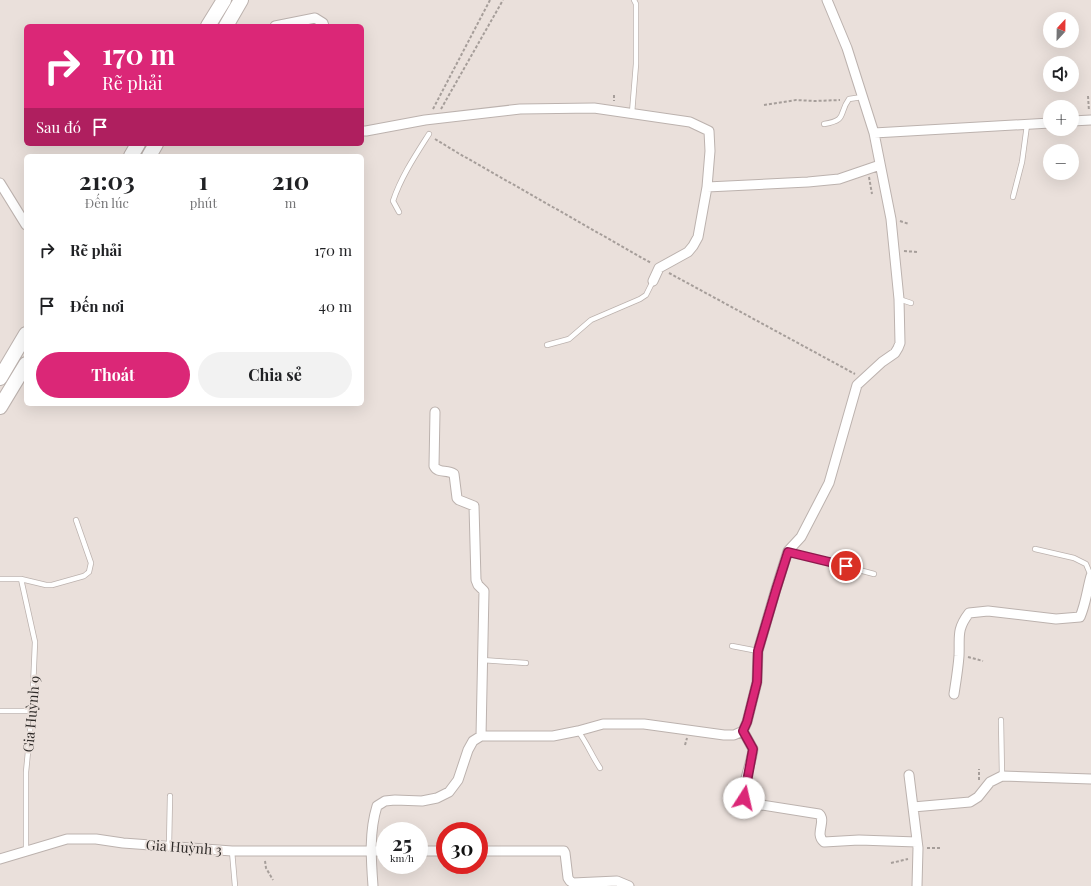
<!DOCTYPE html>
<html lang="vi">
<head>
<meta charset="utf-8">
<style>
	body { margin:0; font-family:"Playfair Display",serif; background:#f2f2f2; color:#202124; height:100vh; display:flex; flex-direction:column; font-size:15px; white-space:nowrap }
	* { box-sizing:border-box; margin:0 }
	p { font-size:13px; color:#757577 }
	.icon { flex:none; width:22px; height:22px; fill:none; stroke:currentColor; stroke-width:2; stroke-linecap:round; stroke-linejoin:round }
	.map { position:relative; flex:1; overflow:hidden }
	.sheet { position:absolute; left:24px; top:154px; width:340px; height:252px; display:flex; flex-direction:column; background:#fff; border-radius:6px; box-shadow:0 4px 16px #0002 }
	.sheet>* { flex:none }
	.hud { position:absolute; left:24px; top:24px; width:340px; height:122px; border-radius:6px; box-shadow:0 4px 16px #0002; background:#db2777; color:#fff; overflow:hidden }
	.needle { width:26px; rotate:22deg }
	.buttons { position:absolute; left:1043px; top:12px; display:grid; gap:8px }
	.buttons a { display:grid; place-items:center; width:36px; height:36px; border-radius:50%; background:#fff; box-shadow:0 4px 16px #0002; font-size:20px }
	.speed { position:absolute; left:376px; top:822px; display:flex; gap:8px; font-size:20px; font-weight:700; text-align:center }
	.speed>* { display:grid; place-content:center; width:52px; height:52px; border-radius:50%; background:#fff; box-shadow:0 4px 16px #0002; line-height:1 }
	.speed small { font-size:10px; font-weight:400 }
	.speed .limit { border:6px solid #d22; background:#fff; color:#111 }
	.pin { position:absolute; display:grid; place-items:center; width:34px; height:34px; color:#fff; margin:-17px; border:2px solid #fff; border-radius:50%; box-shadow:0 1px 4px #0007 }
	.me { position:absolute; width:44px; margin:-22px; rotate:10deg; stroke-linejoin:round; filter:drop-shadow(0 0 3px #0008) }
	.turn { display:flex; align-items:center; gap:14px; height:84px; padding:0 12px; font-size:18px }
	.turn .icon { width:52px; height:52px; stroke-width:2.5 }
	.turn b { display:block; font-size:28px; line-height:34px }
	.then { display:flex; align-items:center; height:38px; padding:0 12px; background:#0003; gap:8px; font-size:15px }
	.eta { display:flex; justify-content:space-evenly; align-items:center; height:68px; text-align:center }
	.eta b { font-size:24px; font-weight:700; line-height:28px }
	.action { display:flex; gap:8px; margin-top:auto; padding:8px 12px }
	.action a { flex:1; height:46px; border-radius:24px; background:#db2777; color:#fff; font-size:16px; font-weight:700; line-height:46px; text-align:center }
	.action a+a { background:#f2f2f2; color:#202124 }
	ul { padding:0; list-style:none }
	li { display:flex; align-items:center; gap:12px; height:56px; padding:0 12px }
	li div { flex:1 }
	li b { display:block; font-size:15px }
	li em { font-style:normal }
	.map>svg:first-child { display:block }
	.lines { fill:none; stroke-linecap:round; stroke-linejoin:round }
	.lane-casing { stroke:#bcb2ae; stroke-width:6 }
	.street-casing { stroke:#bcb2ae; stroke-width:11 }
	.primary-casing { stroke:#bcb2ae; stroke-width:16 }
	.path { stroke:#a69e9a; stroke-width:2; stroke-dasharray:3 2; stroke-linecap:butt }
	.lane { stroke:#fff; stroke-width:4.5 }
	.street { stroke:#fff; stroke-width:9 }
	.primary { stroke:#fff; stroke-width:14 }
	.route-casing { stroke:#8e194d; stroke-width:10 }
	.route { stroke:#db2777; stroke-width:7 }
	.labels { text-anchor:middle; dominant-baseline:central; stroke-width:4; stroke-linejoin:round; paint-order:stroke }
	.street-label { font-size:14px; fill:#2e2a28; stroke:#eae0db }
</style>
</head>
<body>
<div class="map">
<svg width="1091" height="886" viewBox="0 0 1091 886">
	<rect width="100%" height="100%" fill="#eae0db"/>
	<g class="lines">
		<g class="lane-casing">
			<path id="lane" d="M 632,113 L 636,64 L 636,4 L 634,0
				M 824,124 C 848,120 838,114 849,99 L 862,97
				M 1013,197 L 1022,162 L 1027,125
				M 399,212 L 393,201 C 401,177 415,156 429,134
				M 899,299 L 911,303
				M 547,345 L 569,339 L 591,320 L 640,299 L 646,295 L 653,281
				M 1035,549 L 1074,558 L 1086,564 L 1091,576
				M 788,551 L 874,574
				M 0,579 L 21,579 L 46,585 L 52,585 L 84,576 L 89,572 L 91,563 L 76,520
				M 21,579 L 35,642 L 32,711 L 26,772 L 26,850
				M 732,646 L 758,651
				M 482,660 L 526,663
				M 0,711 L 32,711
				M 1001,720 L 1002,776
				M 578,731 C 587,743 592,756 600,768
				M 169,846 L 170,796
				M 232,851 L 235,886"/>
		</g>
		<g class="street-casing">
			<path id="street" d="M 275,26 L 315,18 L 323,23 L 324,26
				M 1072,121 L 1091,120
				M 362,131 L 366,131 L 425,120 L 520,109 L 594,108 L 690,122 L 709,131 L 710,151 L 707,187 L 698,237 L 693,246 L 688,252 L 659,268 L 653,281
				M 874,133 L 1050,123
				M 0,183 L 26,225
				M 707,187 L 808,182 L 839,179 L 880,165
				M 435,412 L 434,466 C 438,474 447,469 454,474 L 457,498 L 459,500 L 474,506 L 476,580 L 478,585 L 484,591 L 481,736
				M 954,694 C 956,681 958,669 959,656 C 960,637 956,630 969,613 L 988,611 L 1056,619 L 1080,617 C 1086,603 1087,590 1091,576
				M 743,731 L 753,749 C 752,763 740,788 745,801 L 749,803 L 819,814 C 827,821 814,834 824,842 L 859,840 L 917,842
				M 909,775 L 918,848 L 917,886
				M 913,807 L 970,802 L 978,797 L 990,782 L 1002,776 L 1091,779
				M 419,851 L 445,851
				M 479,851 L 564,851 L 565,853 L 568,878 L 570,881 L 573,883 L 617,881 L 629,886
				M 0,859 L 67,839 L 96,839 L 123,843 L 232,851 L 385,851
				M 373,886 C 371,859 369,832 377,806 L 385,801 L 395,800 L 422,801 L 437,798 L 449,792 L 458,780 L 468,750 L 473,741 L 481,736 L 553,736 L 578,731 L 603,724 L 644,724 L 724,735 L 734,735 L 743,731 L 747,722 L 757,682 L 758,651 L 776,589 L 788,551 L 801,537 L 829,483 L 857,385 L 882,362 L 895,353 L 898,348 L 900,343 L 899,299 L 891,219 L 874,133 L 847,48 L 827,0"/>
		</g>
		<g class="primary-casing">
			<path id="primary" d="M 208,26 L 224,0
				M 226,26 L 241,0
				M 131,156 L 138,144
				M 149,156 L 156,144
				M 0,378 L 26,334
				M 0,407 L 26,364"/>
		</g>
		<path class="path" d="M 614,95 L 614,101
			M 1088,96 L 1089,111
			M 764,105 L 796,100 L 815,101 L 840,100
			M 433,109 L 490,0
			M 441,109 L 503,0
			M 435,139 L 458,153 L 651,263
			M 869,177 L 872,194
			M 900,221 L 909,224
			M 904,251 L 917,252
			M 669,273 L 855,374
			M 968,657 L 983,661
			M 685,745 L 687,738
			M 979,780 L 979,769
			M 927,848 L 942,848
			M 265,861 L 266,868 L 273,880
			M 891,863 L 908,859"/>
		<use href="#lane" class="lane"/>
		<use href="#street" class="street"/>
		<use href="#primary" class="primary"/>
	</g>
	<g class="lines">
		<g class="route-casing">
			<path id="route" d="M 744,798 L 753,749 L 743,731 L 747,722 L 757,682 L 758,651 L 776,590 L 788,552 L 846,566"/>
		</g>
		<use href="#route" class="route"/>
	</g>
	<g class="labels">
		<g class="street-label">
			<text transform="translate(31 714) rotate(-85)">Gia Huỳnh 9</text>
			<text transform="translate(184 847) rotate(4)">Gia Huỳnh 3</text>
		</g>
	</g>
</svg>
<div class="buttons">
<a><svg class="needle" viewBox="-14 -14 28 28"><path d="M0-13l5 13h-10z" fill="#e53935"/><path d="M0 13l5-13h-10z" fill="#757577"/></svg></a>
<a><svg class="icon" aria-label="sound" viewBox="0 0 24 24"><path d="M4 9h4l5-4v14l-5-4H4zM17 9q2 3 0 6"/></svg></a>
<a>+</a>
<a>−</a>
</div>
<div class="speed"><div>25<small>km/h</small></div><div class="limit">30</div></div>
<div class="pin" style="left:846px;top:566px;background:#d93025"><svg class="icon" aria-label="arrive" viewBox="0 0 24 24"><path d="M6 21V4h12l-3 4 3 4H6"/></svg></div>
<svg class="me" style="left:744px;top:798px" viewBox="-20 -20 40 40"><circle r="19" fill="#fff"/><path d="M0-13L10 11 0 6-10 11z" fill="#db2777"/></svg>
<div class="hud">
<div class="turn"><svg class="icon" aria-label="right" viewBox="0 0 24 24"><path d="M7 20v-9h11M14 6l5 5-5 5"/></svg><div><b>170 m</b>Rẽ phải</div></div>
<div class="then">Sau đó<svg class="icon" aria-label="arrive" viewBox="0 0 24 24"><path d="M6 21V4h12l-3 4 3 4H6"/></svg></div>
</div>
<section class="sheet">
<div class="eta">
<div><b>21:03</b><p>Đến lúc</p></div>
<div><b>1</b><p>phút</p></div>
<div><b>210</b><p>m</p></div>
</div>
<ul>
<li><svg class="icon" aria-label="right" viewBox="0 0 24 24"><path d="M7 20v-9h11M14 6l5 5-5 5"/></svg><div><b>Rẽ phải</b></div><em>170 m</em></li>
<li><svg class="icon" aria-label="arrive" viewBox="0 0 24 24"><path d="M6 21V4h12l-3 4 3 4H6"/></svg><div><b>Đến nơi</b></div><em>40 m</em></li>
</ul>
<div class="action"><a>Thoát</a><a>Chia sẻ</a></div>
</section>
</div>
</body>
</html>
